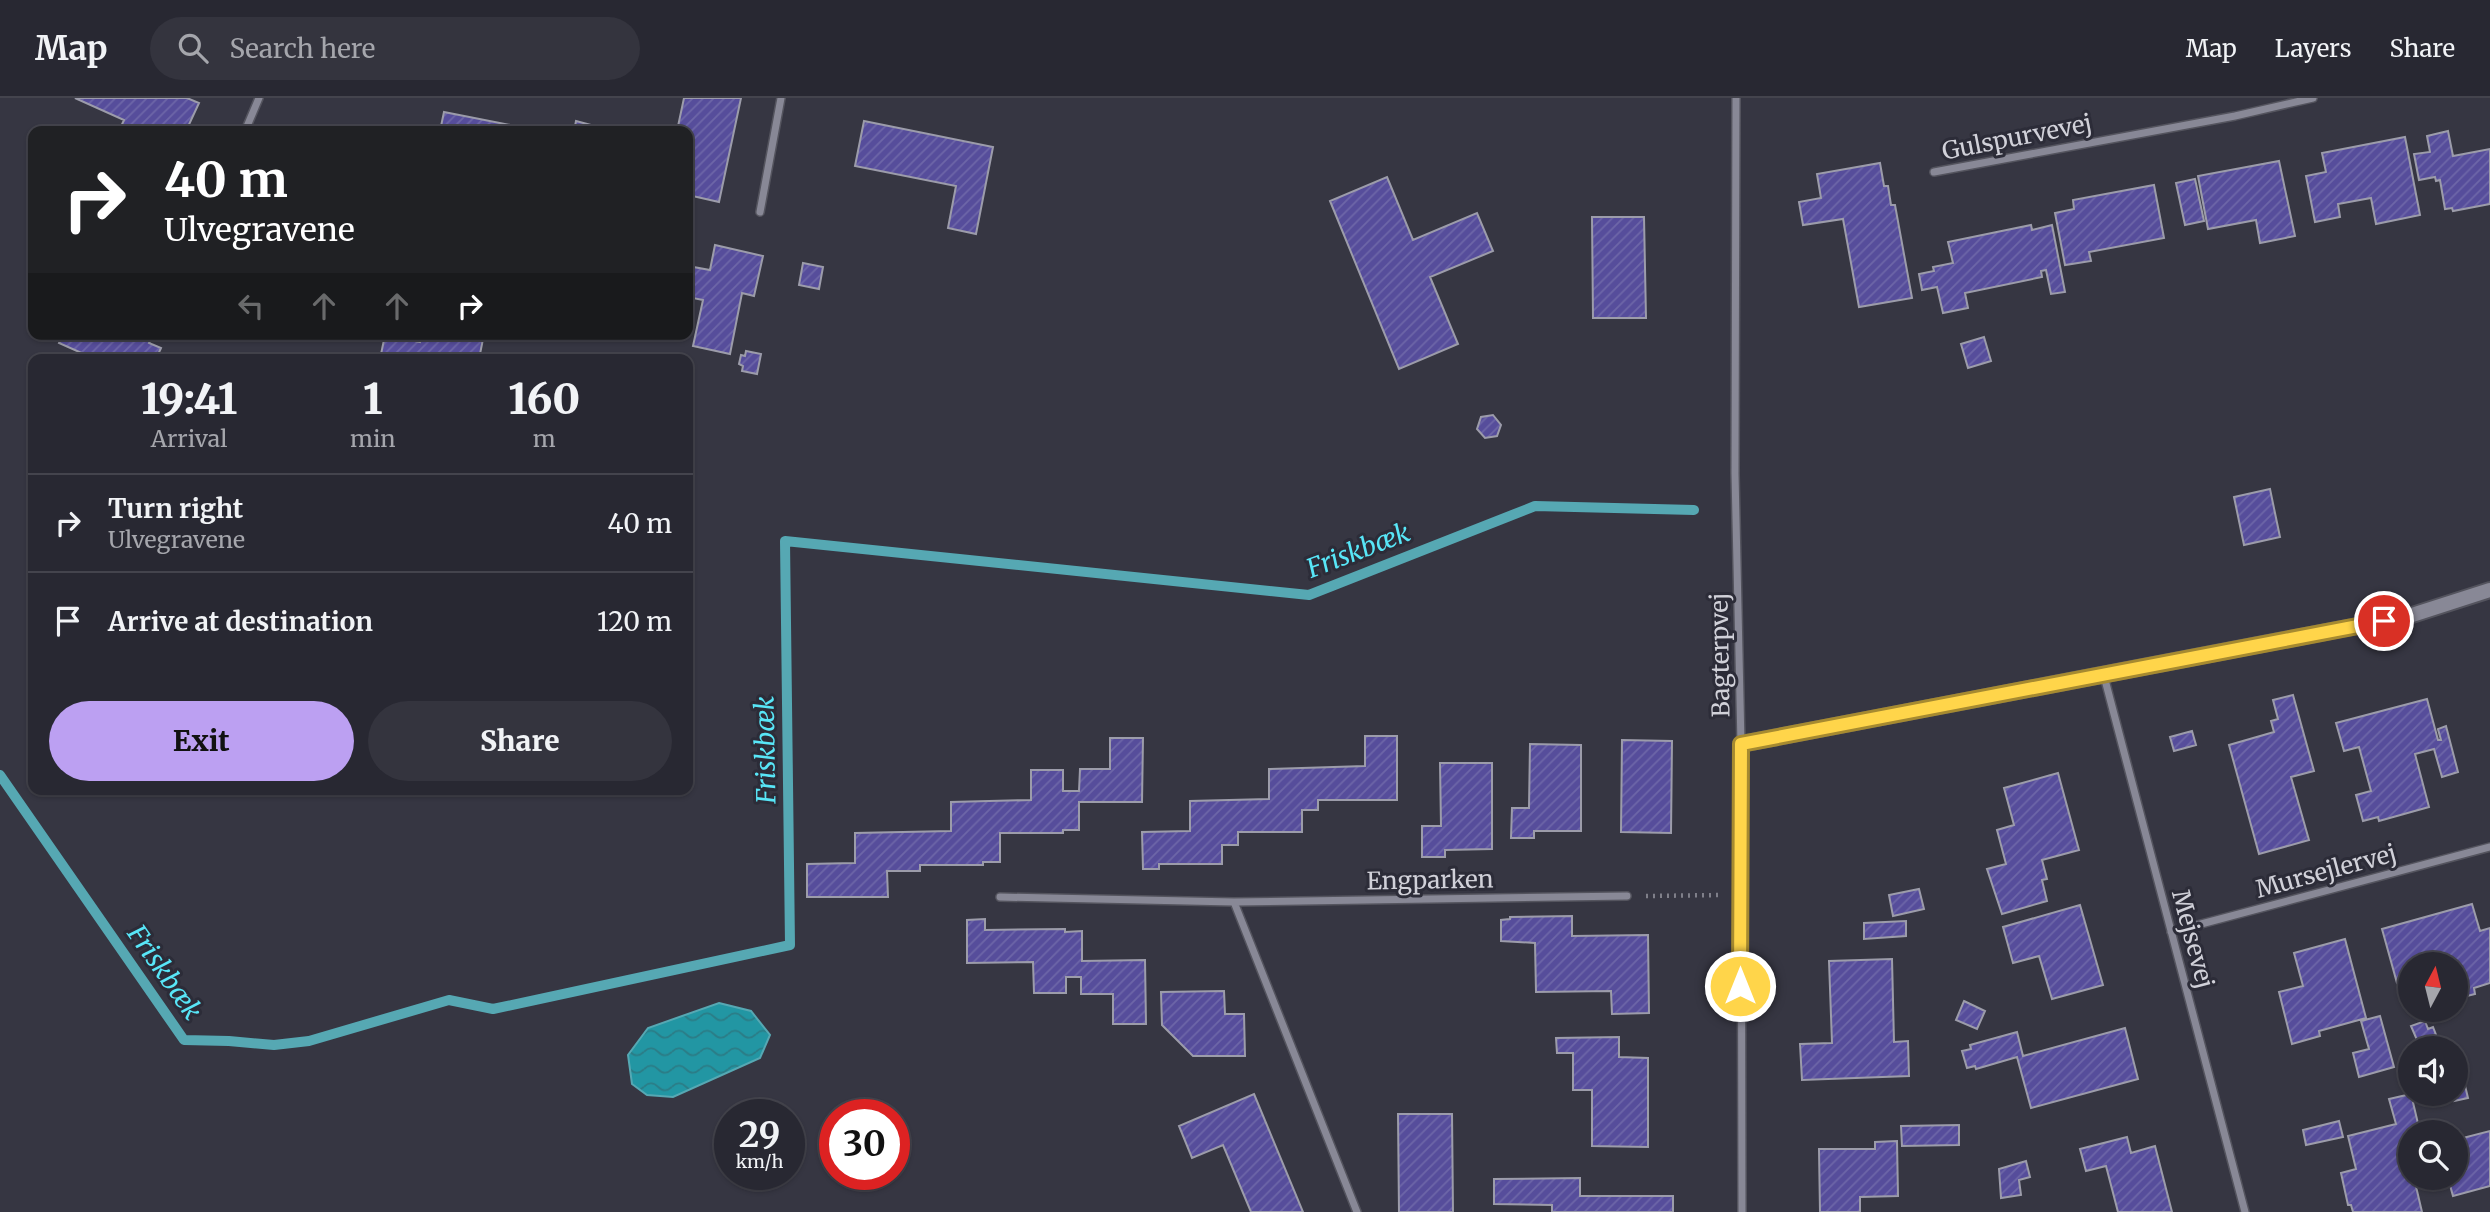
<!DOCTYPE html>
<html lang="en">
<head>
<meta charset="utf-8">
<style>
	body { margin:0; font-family:Merriweather,serif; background:#34343e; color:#f1f3f6; height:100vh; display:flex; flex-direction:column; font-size:26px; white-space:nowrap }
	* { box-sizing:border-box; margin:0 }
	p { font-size:23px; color:#a5a6ac }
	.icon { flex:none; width:38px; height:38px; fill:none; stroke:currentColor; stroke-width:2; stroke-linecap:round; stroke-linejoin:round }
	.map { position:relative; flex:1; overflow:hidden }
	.details { position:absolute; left:28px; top:256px; width:665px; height:441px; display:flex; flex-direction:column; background:#282832; border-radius:14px; box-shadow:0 2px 5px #0004,0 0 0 2px #44444d }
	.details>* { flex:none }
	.guide { position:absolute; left:28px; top:28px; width:665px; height:214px; border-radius:14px; box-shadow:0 2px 5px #0004,0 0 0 2px #44444d; background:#202124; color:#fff; overflow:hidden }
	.needle { width:46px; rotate:7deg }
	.controls { position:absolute; left:2398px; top:854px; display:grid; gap:14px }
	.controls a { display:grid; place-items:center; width:70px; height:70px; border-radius:50%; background:#282832; box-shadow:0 2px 5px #0004,0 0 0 2px #44444d; font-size:35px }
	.speed { position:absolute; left:714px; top:1001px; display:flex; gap:14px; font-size:35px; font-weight:700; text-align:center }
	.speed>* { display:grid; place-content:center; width:91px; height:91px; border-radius:50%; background:#282832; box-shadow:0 2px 5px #0004,0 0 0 2px #44444d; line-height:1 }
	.speed small { font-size:18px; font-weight:400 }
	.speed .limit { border:10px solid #d22; background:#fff; color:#111 }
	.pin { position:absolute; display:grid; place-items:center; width:60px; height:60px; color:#fff; margin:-30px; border:4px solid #fff; border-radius:50%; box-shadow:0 2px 7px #0007 }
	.me { position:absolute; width:77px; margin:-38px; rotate:0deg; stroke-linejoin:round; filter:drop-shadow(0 0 5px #0008) }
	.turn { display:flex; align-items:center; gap:24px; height:147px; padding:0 21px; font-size:32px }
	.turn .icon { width:91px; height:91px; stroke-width:2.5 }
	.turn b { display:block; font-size:49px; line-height:60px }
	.lanes { display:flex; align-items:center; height:66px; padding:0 21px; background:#0003; justify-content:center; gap:35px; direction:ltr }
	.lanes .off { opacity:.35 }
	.eta { display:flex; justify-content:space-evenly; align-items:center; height:119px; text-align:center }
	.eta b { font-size:42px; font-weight:800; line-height:49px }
	.cta { display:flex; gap:14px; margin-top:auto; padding:14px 21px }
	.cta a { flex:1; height:80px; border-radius:42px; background:#bca0f2; color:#111; font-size:28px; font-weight:800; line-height:80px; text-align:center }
	.cta a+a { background:#34343e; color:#f1f3f6 }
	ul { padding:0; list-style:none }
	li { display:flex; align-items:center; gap:21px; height:98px; padding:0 21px; border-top:2px solid #44444d }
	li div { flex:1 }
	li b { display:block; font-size:26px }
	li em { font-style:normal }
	header { display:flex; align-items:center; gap:42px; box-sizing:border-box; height:98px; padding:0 35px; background:#282832; border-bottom:2px solid #44444d }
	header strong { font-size:33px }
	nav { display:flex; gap:38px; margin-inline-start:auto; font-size:24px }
	.search { width:490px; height:63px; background:#34343e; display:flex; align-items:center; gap:18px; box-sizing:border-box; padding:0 24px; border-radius:38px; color:#a5a6ac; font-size:26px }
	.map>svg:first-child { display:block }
	.water { fill:url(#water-waves); stroke:#56a8b3; stroke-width:2 }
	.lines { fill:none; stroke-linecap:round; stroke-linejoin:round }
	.stream { stroke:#56a8b3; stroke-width:10 }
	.building { fill:url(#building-hatch); stroke:#9c9caa; stroke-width:2 }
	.street-casing { stroke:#54545e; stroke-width:10 }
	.secondary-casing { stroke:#54545e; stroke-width:18 }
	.path { stroke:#80808a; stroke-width:4.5; stroke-dasharray:2 5; stroke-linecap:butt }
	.street { stroke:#888896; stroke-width:7 }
	.secondary { stroke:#888896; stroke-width:14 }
	.route-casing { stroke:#a68a30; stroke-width:18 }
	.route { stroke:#ffd54a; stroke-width:12 }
	.labels { text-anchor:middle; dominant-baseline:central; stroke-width:6; stroke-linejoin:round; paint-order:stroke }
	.street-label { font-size:24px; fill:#d1d1d9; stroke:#2c2c38 }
	.water-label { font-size:26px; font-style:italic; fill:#58e6f7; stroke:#2c2c38 }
</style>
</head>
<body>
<header>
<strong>Map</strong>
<div class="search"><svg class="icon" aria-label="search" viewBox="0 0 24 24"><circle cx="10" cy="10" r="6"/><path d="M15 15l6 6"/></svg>Search here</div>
<nav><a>Map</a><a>Layers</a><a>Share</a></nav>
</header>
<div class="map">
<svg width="2490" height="1114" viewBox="0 0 2490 1114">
	<defs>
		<pattern id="water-waves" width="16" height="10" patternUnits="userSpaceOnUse" patternTransform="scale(1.75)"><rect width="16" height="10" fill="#2296a3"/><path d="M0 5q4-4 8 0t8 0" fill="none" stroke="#2b7c86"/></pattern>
		<pattern id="building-hatch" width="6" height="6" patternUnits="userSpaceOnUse" patternTransform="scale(1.75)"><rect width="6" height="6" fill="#564d9b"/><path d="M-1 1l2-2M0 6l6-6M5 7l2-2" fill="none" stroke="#6d66a8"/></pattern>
	</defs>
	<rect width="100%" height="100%" fill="#363642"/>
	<path class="water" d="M 719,905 L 751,913 L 770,937 L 760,960 L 673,999 L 647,997 L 632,986 L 628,957 L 648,930 Z"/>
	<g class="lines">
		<path class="stream" d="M 0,677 L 184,942 L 229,943 L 274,947 L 309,943 L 449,902 L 493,911 L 790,847 L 785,443 L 1309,497 L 1535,408 L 1694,412"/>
	</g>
	<path class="building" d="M 75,0 L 187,0 L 199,5 L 186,33 L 119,33 L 124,22 Z
		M 684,0 L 741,0 L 719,104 L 688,97 L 688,33 L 677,33 Z
		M 444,14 L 531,31 L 531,33 L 440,33 Z
		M 576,23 L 591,27 L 590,33 L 574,33 Z
		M 864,23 L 993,49 L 976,136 L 948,130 L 956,88 L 855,68 Z
		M 2448,33 L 2453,58 L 2490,51 L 2490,106 L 2453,113 L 2452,110 L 2445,111 L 2440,82 L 2436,83 L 2435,79 L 2419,82 L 2414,56 L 2430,54 L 2427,38 Z
		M 2405,39 L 2420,117 L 2376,126 L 2371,100 L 2338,106 L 2340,119 L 2315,124 L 2306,78 L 2326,74 L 2322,55 Z
		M 2279,63 L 2295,138 L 2260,145 L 2256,122 L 2208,131 L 2198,78 Z
		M 1880,65 L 1884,88 L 1888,88 L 1891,107 L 1895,107 L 1912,200 L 1859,209 L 1843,121 L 1803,127 L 1799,104 L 1821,100 L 1817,76 Z
		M 1387,79 L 1413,142 L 1477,115 L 1493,153 L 1430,179 L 1458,246 L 1399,271 L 1330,103 Z
		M 2195,81 L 2204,123 L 2185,127 L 2176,85 Z
		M 2154,87 L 2164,140 L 2089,154 L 2091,163 L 2065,167 L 2055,115 L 2074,111 L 2073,102 Z
		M 1592,119 L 1644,119 L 1646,220 L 1593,220 Z
		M 2031,127 L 2032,132 L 2052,127 L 2065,194 L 2051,196 L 2046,172 L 2041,173 L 2042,179 L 1965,195 L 1968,210 L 1943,215 L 1937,189 L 1922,192 L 1919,176 L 1934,173 L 1933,169 L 1953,165 L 1948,144 Z
		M 715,147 L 763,158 L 754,198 L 742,195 L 730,256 L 693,248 L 703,202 L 688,199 L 688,168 L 710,172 Z
		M 803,165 L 823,169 L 819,191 L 799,187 Z
		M 63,236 L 153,236 L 149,245 L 161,250 L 156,261 L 95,261 L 59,245 Z
		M 422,236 L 484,236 L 479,261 L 380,261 L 385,237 L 420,244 Z
		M 1984,239 L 1991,263 L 1968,270 L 1961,246 Z
		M 746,253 L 761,256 L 757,276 L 742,273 L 743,268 L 739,266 L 741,257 L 745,258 Z
		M 1493,317 L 1501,327 L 1497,338 L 1485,340 L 1477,331 L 1481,319 Z
		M 2270,391 L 2280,439 L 2244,447 L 2234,399 Z
		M 2293,597 L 2314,673 L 2291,679 L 2309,742 L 2259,756 L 2229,647 L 2274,634 L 2271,623 L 2278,621 L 2273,602 Z
		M 2427,601 L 2438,642 L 2441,642 L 2438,631 L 2446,628 L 2458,674 L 2442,679 L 2434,651 L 2415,656 L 2429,709 L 2379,723 L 2378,719 L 2363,723 L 2356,697 L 2371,693 L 2359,649 L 2344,653 L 2336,625 Z
		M 2192,633 L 2196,647 L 2174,653 L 2170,639 Z
		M 1365,638 L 1397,638 L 1397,702 L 1318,702 L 1318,712 L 1302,712 L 1302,734 L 1238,734 L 1238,747 L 1222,747 L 1222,766 L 1159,766 L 1159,771 L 1143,771 L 1142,734 L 1190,733 L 1190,703 L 1269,701 L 1269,671 L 1365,668 Z
		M 1110,640 L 1143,640 L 1142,704 L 1079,704 L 1079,732 L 1063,732 L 1063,735 L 1000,735 L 1000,764 L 983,764 L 983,767 L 920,767 L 920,773 L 887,773 L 888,799 L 807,799 L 807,766 L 855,765 L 855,735 L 951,733 L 951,704 L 1031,702 L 1031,672 L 1063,672 L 1063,693 L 1079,693 L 1080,671 L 1110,671 Z
		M 1622,642 L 1672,643 L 1671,735 L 1621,734 Z
		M 1530,646 L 1581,647 L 1581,733 L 1534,733 L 1534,740 L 1511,740 L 1512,710 L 1529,710 Z
		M 1440,665 L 1492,665 L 1492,751 L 1445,752 L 1445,759 L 1422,759 L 1422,728 L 1441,728 Z
		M 2058,675 L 2079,752 L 2042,762 L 2047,781 L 2042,782 L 2047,803 L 2002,816 L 1987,771 L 2006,766 L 1997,732 L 2014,727 L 2004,690 Z
		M 1919,791 L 1924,811 L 1893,818 L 1889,797 Z
		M 2472,806 L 2480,833 L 2490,830 L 2490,885 L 2474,890 L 2475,896 L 2455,901 L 2455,866 L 2410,866 L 2410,882 L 2397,885 L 2382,831 Z
		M 2080,807 L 2103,887 L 2052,901 L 2039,858 L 2013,865 L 2003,829 Z
		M 1572,818 L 1572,838 L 1648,837 L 1649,915 L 1612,916 L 1611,893 L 1536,894 L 1535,845 L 1501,843 L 1501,822 L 1510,821 L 1510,819 Z
		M 985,821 L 985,832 L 1065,831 L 1065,834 L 1082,833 L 1082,863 L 1145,862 L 1146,926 L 1113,926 L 1113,896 L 1081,896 L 1081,879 L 1066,879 L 1066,895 L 1034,895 L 1033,864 L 967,865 L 967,822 Z
		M 1906,823 L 1906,838 L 1864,841 L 1864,825 Z
		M 2345,841 L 2366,920 L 2319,933 L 2320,938 L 2292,946 L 2279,894 L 2303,888 L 2294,855 Z
		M 1892,861 L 1894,944 L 1908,943 L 1909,978 L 1802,982 L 1800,946 L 1832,945 L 1829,863 Z
		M 1224,893 L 1225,916 L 1244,916 L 1245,958 L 1193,958 L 1162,927 L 1161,894 Z
		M 1964,903 L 1985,913 L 1977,931 L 1956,922 Z
		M 2380,918 L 2394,969 L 2359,979 L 2353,955 L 2369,951 L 2361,923 Z
		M 2425,923 L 2428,931 L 2433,929 L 2438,942 L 2420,949 L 2411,928 Z
		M 2125,930 L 2138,981 L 2031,1010 L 2017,959 L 1976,971 L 1975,968 L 1967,970 L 1962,953 L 1971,951 L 1970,947 L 2017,934 L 2023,958 Z
		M 1619,939 L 1619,959 L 1648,960 L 1648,1049 L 1592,1048 L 1592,992 L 1573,992 L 1573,955 L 1557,955 L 1556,940 Z
		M 2461,971 L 2468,1000 L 2454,1003 L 2452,996 L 2455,996 L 2455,972 Z
		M 1254,996 L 1303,1114 L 1251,1114 L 1223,1047 L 1192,1060 L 1179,1028 Z
		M 2411,996 L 2420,1034 L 2410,1034 L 2410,1080 L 2414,1080 L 2422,1114 L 2353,1114 L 2351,1107 L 2348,1107 L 2341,1075 L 2356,1071 L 2348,1038 L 2396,1026 L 2389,1001 Z
		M 1398,1016 L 1452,1016 L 1453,1114 L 1399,1114 Z
		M 2339,1023 L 2343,1039 L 2306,1047 L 2303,1032 Z
		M 1959,1027 L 1959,1047 L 1902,1048 L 1901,1028 Z
		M 2490,1033 L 2490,1088 L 2453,1098 L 2448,1080 L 2455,1080 L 2455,1042 Z
		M 2127,1039 L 2131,1055 L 2155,1048 L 2172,1114 L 2118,1114 L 2106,1068 L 2086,1073 L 2080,1051 Z
		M 1897,1043 L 1898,1098 L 1860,1099 L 1860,1114 L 1820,1114 L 1819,1051 L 1875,1051 L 1875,1044 Z
		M 2026,1063 L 2030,1079 L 2019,1082 L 2021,1097 L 2001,1100 L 1999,1071 Z
		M 1580,1080 L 1580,1098 L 1673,1098 L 1673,1114 L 1552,1114 L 1552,1107 L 1494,1106 L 1494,1081 Z"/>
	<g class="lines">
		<g class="street-casing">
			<path id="street" d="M 1736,0 L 1735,376 L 1741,646 L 1742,1114
				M 245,33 L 259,0
				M 1934,74 L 2235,18 L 2313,0
				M 760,114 L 781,0
				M 2104,578 L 2245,1114
				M 1000,799 L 1234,804 L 1357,1114
				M 1234,804 L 1627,798
				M 2171,834 L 2490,749"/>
		</g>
		<g class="secondary-casing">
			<path id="secondary" d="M 1741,646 L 2409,518 L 2490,492"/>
		</g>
		<path class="path" d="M 1646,798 L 1722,797"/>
		<use href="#street" class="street"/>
		<use href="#secondary" class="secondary"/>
	</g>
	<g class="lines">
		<g class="route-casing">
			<path id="route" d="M 1740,888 L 1741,646 L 2384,523"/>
		</g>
		<use href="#route" class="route"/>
	</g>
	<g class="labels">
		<g class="street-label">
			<text transform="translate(2017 39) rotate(-11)">Gulspurvevej</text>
			<text transform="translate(1720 557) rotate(-91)">Bagterpvej</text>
			<text transform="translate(2326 773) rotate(-15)">Mursejlervej</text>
			<text transform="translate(1430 782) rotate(-1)">Engparken</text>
			<text transform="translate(2193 841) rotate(75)">Mejsevej</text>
		</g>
		<g class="water-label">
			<text transform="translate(1358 452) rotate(-21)">Friskbæk</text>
			<text transform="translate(765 652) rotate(-91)">Friskbæk</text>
			<text transform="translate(165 874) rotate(55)">Friskbæk</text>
		</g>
	</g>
</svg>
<div class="controls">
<a><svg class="needle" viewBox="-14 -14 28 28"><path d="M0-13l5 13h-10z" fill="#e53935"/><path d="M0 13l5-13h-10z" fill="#a5a6ac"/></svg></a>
<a><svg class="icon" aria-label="sound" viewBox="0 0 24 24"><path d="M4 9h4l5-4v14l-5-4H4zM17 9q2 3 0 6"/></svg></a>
<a><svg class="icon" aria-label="search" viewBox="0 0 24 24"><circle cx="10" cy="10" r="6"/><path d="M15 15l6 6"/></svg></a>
</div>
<div class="speed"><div>29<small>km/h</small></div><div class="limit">30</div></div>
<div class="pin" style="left:2384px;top:523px;background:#d93025"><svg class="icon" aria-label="arrive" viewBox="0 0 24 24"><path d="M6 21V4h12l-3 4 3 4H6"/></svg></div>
<svg class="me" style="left:1740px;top:888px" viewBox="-20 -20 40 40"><circle r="17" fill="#ffd54a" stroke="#fff" stroke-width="3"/><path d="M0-11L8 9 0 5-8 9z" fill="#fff"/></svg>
<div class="guide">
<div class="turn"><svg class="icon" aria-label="right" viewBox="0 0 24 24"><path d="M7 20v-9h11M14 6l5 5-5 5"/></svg><div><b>40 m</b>Ulvegravene</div></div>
<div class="lanes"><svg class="icon off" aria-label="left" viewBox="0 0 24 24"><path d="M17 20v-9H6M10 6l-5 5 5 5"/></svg><svg class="icon off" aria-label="ahead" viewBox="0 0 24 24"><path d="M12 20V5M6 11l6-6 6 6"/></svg><svg class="icon off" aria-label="ahead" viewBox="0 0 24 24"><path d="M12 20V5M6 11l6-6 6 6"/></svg><svg class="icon" aria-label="right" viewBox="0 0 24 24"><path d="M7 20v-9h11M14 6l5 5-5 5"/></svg></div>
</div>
<section class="details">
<div class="eta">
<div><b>19:41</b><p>Arrival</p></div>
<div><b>1</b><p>min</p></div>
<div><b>160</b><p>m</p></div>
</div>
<ul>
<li><svg class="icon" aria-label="right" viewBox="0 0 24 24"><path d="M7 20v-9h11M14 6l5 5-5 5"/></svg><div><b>Turn right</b><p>Ulvegravene</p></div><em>40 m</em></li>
<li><svg class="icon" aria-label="arrive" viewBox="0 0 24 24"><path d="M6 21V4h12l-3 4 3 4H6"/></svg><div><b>Arrive at destination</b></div><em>120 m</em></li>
</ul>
<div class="cta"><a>Exit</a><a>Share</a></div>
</section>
</div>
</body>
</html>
